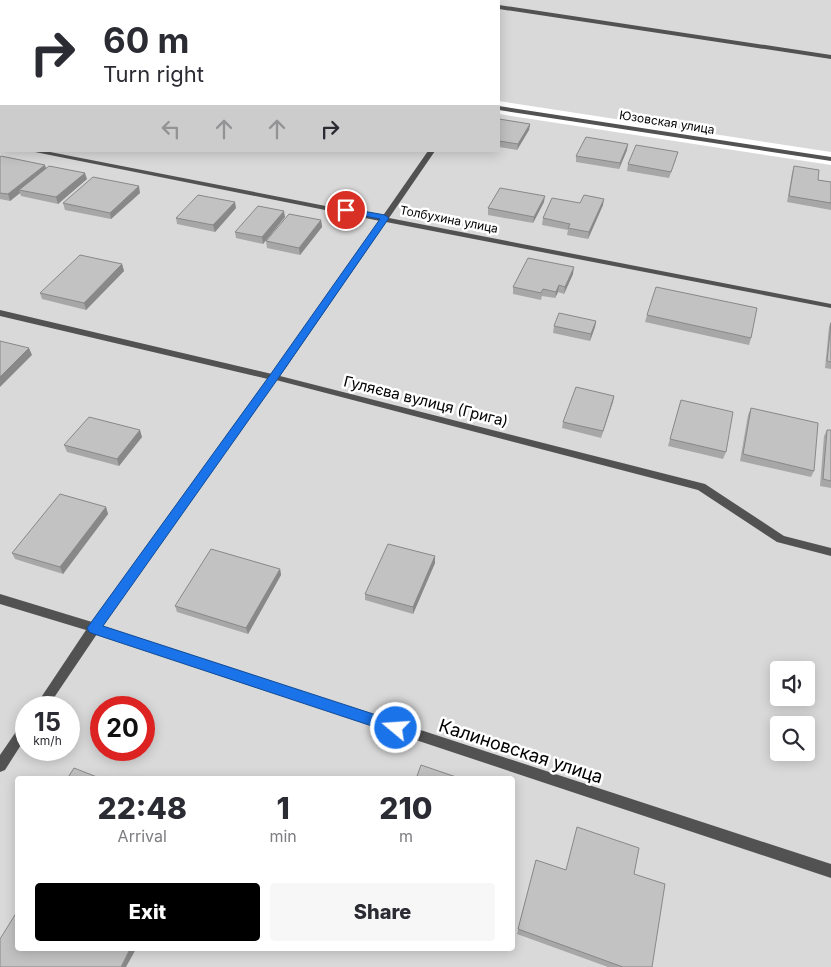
<!DOCTYPE html>
<html lang="en">
<head>
<meta charset="utf-8">
<style>
	body { margin:0; font-family:Inter,sans-serif; background:#f7f7f7; color:#2b2b33; height:100vh; display:flex; flex-direction:column; font-size:19px; white-space:nowrap }
	* { box-sizing:border-box; margin:0 }
	p { font-size:16px; color:#7c7c81 }
	.icon { flex:none; width:28px; height:28px; fill:none; stroke:currentColor; stroke-width:2; stroke-linecap:round; stroke-linejoin:round }
	.map { position:relative; flex:1; overflow:hidden }
	.drawer { position:absolute; left:15px; top:776px; width:500px; height:175px; display:flex; flex-direction:column; background:#fff; border-radius:5px; box-shadow:0 2px 12px #0003 }
	.drawer>* { flex:none }
	.guide { position:absolute; left:0px; top:0px; width:500px; height:152px; box-shadow:0 2px 12px #0003; background:#fff; color:#2b2b33; overflow:hidden }
	.fabs { position:absolute; left:770px; top:661px; display:grid; gap:10px }
	.fabs a { display:grid; place-items:center; width:45px; height:45px; border-radius:5px; background:#fff; box-shadow:0 2px 12px #0003; font-size:25px }
	.speed { position:absolute; left:15px; top:696px; display:flex; gap:10px; font-size:25px; font-weight:700; text-align:center }
	.speed>* { display:grid; place-content:center; width:65px; height:65px; border-radius:50%; background:#fff; box-shadow:0 2px 12px #0003; line-height:1 }
	.speed small { font-size:12px; font-weight:400 }
	.speed .limit { border:8px solid #d22; background:#fff; color:#111 }
	.pin { position:absolute; display:grid; place-items:center; width:42px; height:42px; color:#fff; margin:-21px; border:2px solid #fff; border-radius:50%; box-shadow:0 1px 5px #0007 }
	.me { position:absolute; width:55px; margin:-28px; rotate:288deg; stroke-linejoin:round; filter:drop-shadow(0 0 4px #0008) }
	.turn { display:flex; align-items:center; gap:18px; height:105px; padding:0 20px; font-size:22px }
	.turn .icon { width:65px; height:65px; stroke-width:2.5 }
	.turn b { display:block; font-size:35px; line-height:42px }
	.lanes { display:flex; align-items:center; height:48px; padding:0 20px; background:#0003; justify-content:center; gap:25px; direction:ltr }
	.lanes .off { opacity:.35 }
	.eta { display:flex; justify-content:space-evenly; align-items:center; height:85px; text-align:center }
	.eta b { font-size:30px; font-weight:800; line-height:35px }
	.action { display:flex; gap:10px; margin-top:auto; padding:10px 20px }
	.action a { flex:1; height:58px; border-radius:5px; background:#000; color:#fff; font-size:20px; font-weight:800; line-height:58px; text-align:center }
	.action a+a { background:#f7f7f7; color:#2b2b33 }
	.map>svg:first-child { display:block }
	.green { fill:#d9d9d9; fill-rule:evenodd }
	.lines { fill:none; stroke-linecap:round; stroke-linejoin:round }
	.service { fill:#525252; fill-rule:evenodd }
	.wall { fill:#a7a7a7 }
	.shaded-wall { fill:#888 }
	.building { fill:#c2c2c2; stroke:#888 }
	.route { fill:#1a73e8; stroke:#114b97 }
	.labels { text-anchor:middle; dominant-baseline:central; stroke-width:5; stroke-linejoin:round; paint-order:stroke }
	.far-street-label { font-size:12px; fill:#000; stroke:#fff }
	.street-label { font-size:15px; fill:#000; stroke:#fff }
	.near-street-label { font-size:18px; fill:#000; stroke:#fff }
</style>
</head>
<body>
<div class="map">
<svg width="831" height="967" viewBox="0 0 831 967">
	<rect width="100%" height="100%" fill="#fff"/>
	<path class="green" d="M 393,0 L 831,0 L 831,152 L 499,101 L 499,1 L 392,1 Z
		M 0,39 L 1,151 L 499,151 L 499,114 L 831,165 L 831,967 L 0,967 ZM 779,670 L 806,670 L 806,698 L 779,698 ZM 26,708 L 69,708 L 69,750 L 26,750 ZM 101,708 L 144,708 L 144,750 L 101,750 ZM 779,725 L 806,725 L 806,752 L 779,752 ZM 18,779 L 512,779 L 512,949 L 18,949 Z"/>
	<g class="lines">
		<path class="service" d="M 448,0 L 461,0 L 462,1 L 450,1 Z
			M 499,5 L 831,55 L 831,59 L 499,9 Z
			M 0,30 L 1,31 L 1,35 L 0,34 Z
			M 499,106 L 831,157 L 831,161 L 499,110 Z
			M 0,143 L 1,143 L 1,147 L 0,147 Z
			M 30,151 L 45,151 L 382,217 L 428,151 L 435,151 L 389,218 L 831,304 L 831,308 L 386,222 L 280,376 L 705,484 L 784,536 L 831,548 L 831,556 L 777,542 L 698,490 L 276,380 L 102,626 L 831,864 L 831,878 L 97,634 L 47,708 L 34,708 L 86,630 L 0,604 L 0,594 L 92,622 L 268,379 L 0,316 L 0,310 L 272,374 L 380,221 Z
			M 26,721 L 26,737 L 5,770 L 0,772 L 0,755 L 22,723 Z"/>
	</g>
	<path class="wall" d="M 499,119 L 530,124 L 529,130 L 517,150 L 499,147 Z
		M 627,150 L 619,169 L 576,162 L 576,156 Z
		M 0,157 L 46,168 L 87,179 L 58,204 L 21,196 L 20,193 L 10,201 L 0,199 Z
		M 676,159 L 669,178 L 627,171 L 628,164 Z
		M 794,166 L 818,180 L 831,182 L 831,210 L 787,202 L 792,173 Z
		M 140,193 L 111,219 L 65,210 L 63,203 Z
		M 544,202 L 533,223 L 488,215 L 488,208 Z
		M 580,203 L 603,205 L 588,239 L 567,235 L 568,230 L 542,225 L 543,218 Z
		M 236,208 L 215,232 L 177,224 L 176,218 Z
		M 285,217 L 263,244 L 236,238 L 235,232 Z
		M 321,220 L 322,227 L 300,255 L 267,248 L 266,241 Z
		M 122,264 L 124,271 L 86,310 L 42,299 L 40,293 Z
		M 573,274 L 564,294 L 558,292 L 555,298 L 542,296 L 541,300 L 513,294 L 513,287 Z
		M 647,315 L 751,338 L 749,345 L 645,322 Z
		M 596,321 L 595,327 L 590,341 L 553,333 L 554,326 Z
		M 831,321 L 831,369 L 825,368 L 829,327 Z
		M 614,396 L 601,438 L 562,428 L 563,422 Z
		M 681,400 L 726,452 L 723,459 L 668,446 Z
		M 751,408 L 814,471 L 811,477 L 740,461 L 748,415 Z
		M 827,430 L 831,430 L 831,488 L 820,486 L 824,436 Z
		M 142,437 L 119,466 L 67,452 L 64,445 Z
		M 106,507 L 108,514 L 63,574 L 15,559 L 12,553 Z
		M 435,556 L 435,563 L 413,614 L 365,600 L 365,594 Z
		M 280,569 L 281,575 L 248,634 L 177,612 L 175,606 Z
		M 536,860 L 566,870 L 634,874 L 652,967 L 608,967 L 517,934 Z"/>
	<path class="shaded-wall" d="M 530,124 L 529,130 L 517,150 L 518,144 Z
		M 628,144 L 627,150 L 619,169 L 620,163 Z
		M 45,165 L 47,171 L 19,190 L 20,193 L 10,201 L 8,194 Z
		M 85,173 L 87,179 L 58,204 L 56,197 Z
		M 139,186 L 140,193 L 111,219 L 110,213 Z
		M 545,196 L 544,202 L 533,223 L 534,217 Z
		M 604,199 L 603,205 L 588,239 L 589,232 Z
		M 235,202 L 236,208 L 215,232 L 213,225 Z
		M 284,211 L 285,217 L 263,244 L 262,237 Z
		M 321,220 L 322,227 L 300,255 L 299,248 Z
		M 122,264 L 124,271 L 86,310 L 84,303 Z
		M 574,267 L 573,274 L 564,294 L 565,287 Z
		M 559,285 L 558,292 L 555,298 L 556,292 Z
		M 596,321 L 595,327 L 590,341 L 591,334 Z
		M 29,348 L 32,355 L 0,387 L 0,377 Z
		M 614,396 L 613,402 L 601,438 L 603,431 Z
		M 140,430 L 142,437 L 119,466 L 117,459 Z
		M 106,507 L 108,514 L 63,574 L 60,567 Z
		M 435,556 L 435,563 L 413,614 L 413,607 Z
		M 280,569 L 281,575 L 248,634 L 246,628 Z
		M 130,949 L 136,949 L 126,967 L 121,967 Z"/>
	<path class="building" d="M 499,119 L 530,124 L 518,144 L 499,141 Z
		M 586,137 L 628,144 L 620,163 L 576,156 Z
		M 636,145 L 678,152 L 671,172 L 628,164 Z
		M 1,156 L 45,165 L 8,194 L 0,193 L 0,157 Z
		M 49,166 L 85,173 L 56,197 L 19,190 Z
		M 794,166 L 819,170 L 818,180 L 831,182 L 831,203 L 789,196 Z
		M 93,177 L 139,186 L 110,213 L 63,203 Z
		M 500,188 L 545,196 L 534,217 L 488,208 Z
		M 198,195 L 235,202 L 213,225 L 176,218 Z
		M 584,195 L 604,199 L 589,232 L 568,228 L 570,224 L 543,218 L 552,198 L 580,203 Z
		M 258,206 L 284,211 L 262,237 L 235,232 Z
		M 289,214 L 321,220 L 299,248 L 266,241 Z
		M 80,255 L 122,264 L 84,303 L 40,293 Z
		M 528,258 L 574,267 L 565,287 L 559,285 L 556,292 L 543,289 L 541,293 L 513,287 Z
		M 656,287 L 757,308 L 751,338 L 647,315 Z
		M 559,313 L 596,321 L 591,334 L 554,326 Z
		M 831,323 L 831,362 L 827,361 Z
		M 0,341 L 29,348 L 0,377 Z
		M 576,387 L 614,396 L 603,431 L 563,422 Z
		M 681,400 L 733,412 L 726,452 L 670,439 Z
		M 751,408 L 818,423 L 814,471 L 743,454 Z
		M 89,417 L 140,430 L 117,459 L 64,445 Z
		M 827,430 L 831,430 L 831,481 L 823,479 Z
		M 60,494 L 106,507 L 60,567 L 12,553 Z
		M 388,544 L 435,556 L 413,607 L 365,594 Z
		M 211,549 L 280,569 L 246,628 L 175,606 Z
		M 421,765 L 462,779 L 416,779 Z
		M 74,768 L 102,779 L 67,779 Z
		M 577,827 L 639,848 L 634,874 L 665,884 L 652,967 L 623,967 L 518,929 L 536,860 L 566,870 Z
		M 18,910 L 18,949 L 130,949 L 121,967 L 0,967 L 0,939 Z"/>
	<path class="route" d="M 346,208 L 385,215 L 389,218 L 277,380 L 103,626 L 401,723 L 403,728 L 401,732 L 396,734 L 94,634 L 89,632 L 87,628 L 270,375 L 380,219 L 343,212 L 343,209 Z"/>
	<g class="labels">
		<g class="far-street-label">
			<text transform="translate(667 122) rotate(9)">Юзовская улица</text>
			<text transform="translate(449 219) rotate(11)">Толбухина улица</text>
		</g>
		<g class="street-label">
			<text transform="translate(426 401) rotate(14)">Гуляєва вулиця (Грига)</text>
		</g>
		<g class="near-street-label">
			<text transform="translate(521 751) rotate(18)">Калиновская улица</text>
		</g>
	</g>
</svg>
<div class="fabs">
<a><svg class="icon" aria-label="sound" viewBox="0 0 24 24"><path d="M4 9h4l5-4v14l-5-4H4zM17 9q2 3 0 6"/></svg></a>
<a><svg class="icon" aria-label="search" viewBox="0 0 24 24"><circle cx="10" cy="10" r="6"/><path d="M15 15l6 6"/></svg></a>
</div>
<div class="speed"><div>15<small>km/h</small></div><div class="limit">20</div></div>
<div class="pin" style="left:346px;top:210px;background:#d93025"><svg class="icon" aria-label="arrive" viewBox="0 0 24 24"><path d="M6 21V4h12l-3 4 3 4H6"/></svg></div>
<svg class="me" style="left:396px;top:728px" viewBox="-20 -20 40 40"><circle r="17" fill="#1a73e8" stroke="#fff" stroke-width="3"/><path d="M0-11L8 9 0 5-8 9z" fill="#fff"/></svg>
<div class="guide">
<div class="turn"><svg class="icon" aria-label="right" viewBox="0 0 24 24"><path d="M7 20v-9h11M14 6l5 5-5 5"/></svg><div><b>60 m</b>Turn right</div></div>
<div class="lanes"><svg class="icon off" aria-label="left" viewBox="0 0 24 24"><path d="M17 20v-9H6M10 6l-5 5 5 5"/></svg><svg class="icon off" aria-label="ahead" viewBox="0 0 24 24"><path d="M12 20V5M6 11l6-6 6 6"/></svg><svg class="icon off" aria-label="ahead" viewBox="0 0 24 24"><path d="M12 20V5M6 11l6-6 6 6"/></svg><svg class="icon" aria-label="right" viewBox="0 0 24 24"><path d="M7 20v-9h11M14 6l5 5-5 5"/></svg></div>
</div>
<section class="drawer">
<div class="eta">
<div><b>22:48</b><p>Arrival</p></div>
<div><b>1</b><p>min</p></div>
<div><b>210</b><p>m</p></div>
</div>
<div class="action"><a>Exit</a><a>Share</a></div>
</section>
</div>
</body>
</html>
